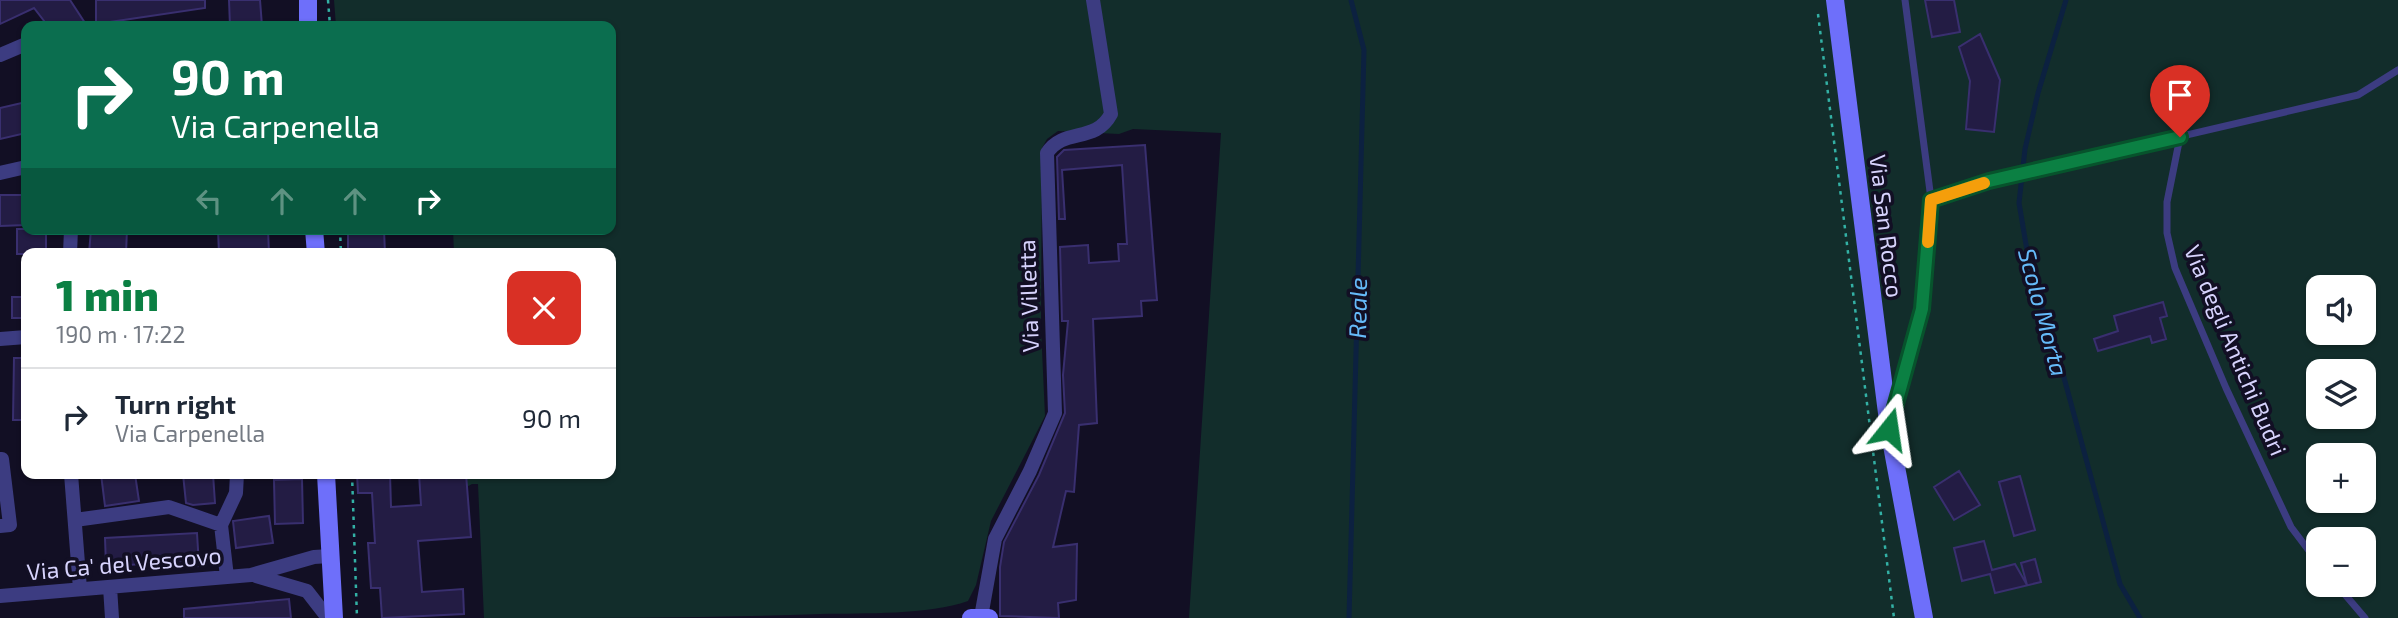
<!DOCTYPE html>
<html lang="en">
<head>
<meta charset="utf-8">
<style>
	body { margin:0; font-family:"Exo 2",sans-serif; background:#f6f6f7; color:#1f2937; height:100vh; display:flex; flex-direction:column; font-size:26px; white-space:nowrap }
	* { box-sizing:border-box; margin:0 }
	p { font-size:23px; color:#747a83 }
	.icon { flex:none; width:38px; height:38px; fill:none; stroke:currentColor; stroke-width:2; stroke-linecap:round; stroke-linejoin:round }
	.map { position:relative; flex:1; overflow:hidden }
	.details { position:absolute; left:21px; top:248px; width:595px; height:231px; display:flex; flex-direction:column; background:#fff; border-radius:14px; box-shadow:0 2px 5px #0004 }
	.details>* { flex:none }
	.banner { position:absolute; left:21px; top:21px; width:595px; height:214px; border-radius:14px; box-shadow:0 2px 5px #0004; background:#0b6e4f; color:#fff; overflow:hidden }
	.fabs { position:absolute; left:2306px; top:275px; display:grid; gap:14px }
	.fabs a { display:grid; place-items:center; width:70px; height:70px; border-radius:14px; background:#fff; box-shadow:0 2px 5px #0004; font-size:35px }
	.pin { position:absolute; display:grid; place-items:center; width:60px; height:60px; color:#fff; margin:-72px -30px; border-radius:50% 50% 50% 0; rotate:-45deg; box-shadow:0 0 7px #0007 }
	.pin .icon { rotate:45deg }
	.me { position:absolute; width:77px; margin:-38px; rotate:15deg; stroke-linejoin:round; filter:drop-shadow(0 0 5px #0008) }
	.turn { display:flex; align-items:center; gap:24px; height:147px; padding:0 35px; font-size:32px }
	.turn .icon { width:91px; height:91px; stroke-width:2.5 }
	.turn b { display:block; font-size:49px; line-height:60px }
	.lanes { display:flex; align-items:center; height:66px; padding:0 35px; background:#0003; justify-content:center; gap:35px; direction:ltr }
	.lanes .off { opacity:.35 }
	.round { display:grid; place-items:center; flex:none; width:74px; height:74px; border-radius:14px; background:#f6f6f7 }
	.headline { display:flex; align-items:center; justify-content:space-between; height:119px; padding:0 35px }
	h1 { font-size:42px; font-weight:800; line-height:52px; color:#0b8043 }
	ul { padding:0; list-style:none }
	li { display:flex; align-items:center; gap:21px; height:98px; padding:0 35px; border-top:2px solid #e0e1e3 }
	li div { flex:1 }
	li b { display:block; font-size:26px }
	li em { font-style:normal }
	.map>svg:first-child { display:block }
	.green { fill:#122d2b; fill-rule:evenodd }
	.lines { fill:none; stroke-linecap:round; stroke-linejoin:round }
	.stream { stroke:#0c2140; stroke-width:5 }
	.building { fill:#231c44; stroke:#392f6f; stroke-width:2 }
	.path { stroke:#33b1a5; stroke-width:2.5; stroke-dasharray:3.5 5; stroke-linecap:butt }
	.lane { stroke:#3c3c81; stroke-width:7 }
	.street { stroke:#3c3c81; stroke-width:14 }
	.secondary { stroke:#6e6ffa; stroke-width:18 }
	.route-casing { stroke:#07532c; stroke-width:18 }
	.route { stroke:#0b8043; stroke-width:12 }
	.slow { stroke:#f59e0b; stroke-width:12 }
	.labels { text-anchor:middle; dominant-baseline:central; stroke-width:7; stroke-linejoin:round; paint-order:stroke }
	.street-label { font-size:23px; fill:#d7d3fd; stroke:#120f24 }
	.water-label { font-size:24px; font-style:italic; fill:#65baf9; stroke:#120f24 }
</style>
</head>
<body>
<div class="map">
<svg width="2398" height="618" viewBox="0 0 2398 618">
	<rect width="100%" height="100%" fill="#120f24"/>
	<path class="green" d="M 334,0 L 2398,0 L 2398,618 L 1189,618 L 1221,133 L 1133,129 L 1119,134 L 1058,131 L 1047,139 L 1042,148 L 1041,328 L 1045,416 L 991,521 L 976,585 L 968,601 C 929,615 864,613 820,614 C 708,618 596,618 484,618 L 478,484 L 472,484 L 465,488 L 464,474 L 611,474 L 611,254 L 454,254 L 453,229 L 611,229 L 611,26 L 336,26 ZM 2319,287 L 2364,287 L 2364,332 L 2319,332 ZM 2319,371 L 2364,371 L 2364,416 L 2319,416 ZM 2319,455 L 2364,455 L 2364,500 L 2319,500 ZM 2319,539 L 2364,539 L 2364,584 L 2319,584 Z"/>
	<g class="lines">
		<path class="stream" d="M 2066,0 L 2038,93 L 2025,149 L 2019,203 L 2030,268 L 2063,374 L 2120,584 L 2140,618
			M 1349,618 L 1364,50 L 1351,0"/>
	</g>
	<path class="building" d="M 0,0 L 70,0 L 87,26 L 48,26 L 34,8 L 0,24 Z
		M 96,0 L 205,0 L 205,8 L 96,24 Z
		M 229,0 L 260,0 L 262,26 L 230,26 Z
		M 1925,0 L 1954,0 L 1960,32 L 1932,37 Z
		M 1980,34 L 2000,80 L 1994,132 L 1966,129 L 1970,81 L 1959,47 Z
		M 26,102 L 26,133 L 0,139 L 0,108 Z
		M 1145,145 L 1157,300 L 1141,301 L 1142,316 L 1093,319 L 1097,423 L 1079,425 L 1074,492 L 1066,491 L 1053,547 L 1077,544 L 1076,600 L 1058,603 L 1059,618 L 1000,616 L 1000,567 L 1004,542 L 1039,475 L 1065,413 L 1063,375 L 1068,321 L 1062,321 L 1060,247 L 1088,245 L 1089,263 L 1119,261 L 1118,244 L 1127,244 L 1122,165 L 1062,170 L 1065,219 L 1059,219 L 1057,157 L 1064,150 Z
		M 0,195 L 26,195 L 26,225 L 0,226 Z
		M 17,229 L 46,229 L 46,254 L 17,254 Z
		M 91,229 L 127,229 L 126,254 L 89,254 Z
		M 268,229 L 269,254 L 219,254 L 218,230 Z
		M 348,229 L 384,229 L 385,254 L 348,254 Z
		M 12,297 L 26,297 L 26,318 L 12,318 Z
		M 2163,302 L 2167,316 L 2160,318 L 2166,339 L 2152,343 L 2150,336 L 2098,351 L 2094,339 L 2118,331 L 2114,316 Z
		M 14,358 L 26,358 L 26,420 L 13,420 Z
		M 1959,471 L 1980,505 L 1954,520 L 1934,487 Z
		M 101,474 L 135,474 L 139,501 L 105,506 Z
		M 183,474 L 213,474 L 215,503 L 193,505 L 186,503 Z
		M 357,474 L 390,474 L 391,507 L 421,505 L 419,474 L 466,474 L 471,537 L 418,541 L 422,592 L 463,589 L 464,614 L 382,618 L 380,588 L 371,588 L 368,543 L 375,543 L 372,493 L 358,493 Z
		M 2020,476 L 2035,530 L 2014,536 L 1999,482 Z
		M 302,479 L 303,523 L 275,524 L 274,480 Z
		M 269,516 L 273,543 L 236,548 L 233,521 Z
		M 197,533 L 199,566 L 145,569 L 145,564 L 106,566 L 105,538 Z
		M 1984,541 L 1992,570 L 2015,564 L 2027,585 L 2021,563 L 2035,559 L 2041,582 L 1995,593 L 1990,574 L 1962,581 L 1954,548 Z
		M 289,599 L 291,618 L 184,618 L 184,609 Z"/>
	<g class="lines">
		<path class="path" d="M 328,0 L 330,26
			M 1818,14 L 1894,618
			M 340,229 L 341,254
			M 352,474 L 357,618"/>
		<path class="lane" d="M 2180,137 L 2167,202 L 2167,233 L 2175,268 L 2226,388 L 2291,527 L 2319,564
			M 1931,199 L 1989,181 L 2358,95 L 2398,70
			M 1893,415 L 1922,308 L 1931,199 L 1905,0
			M 2336,584 L 2365,618"/>
		<path class="street" d="M 0,55 L 26,44
			M 0,173 L 26,167
			M 70,254 L 71,229
			M 0,339 L 26,337
			M 0,459 L 2,459 L 10,525 L 0,526
			M 71,474 L 80,589
			M 75,520 L 169,507 L 221,525
			M 256,576 L 307,591 L 328,618
			M 227,577 L 221,525 L 236,493 L 237,474
			M 110,587 L 112,618
			M 0,596 L 251,575 L 314,557 L 330,556
			M 981,617 L 995,539 L 1030,471 L 1055,413 L 1047,153 C 1064,127 1095,144 1111,114 L 1093,0"/>
		<path class="secondary" d="M 308,0 L 308,26
			M 1835,0 L 1889,429 L 1924,618
			M 314,229 L 316,254
			M 326,474 L 334,618
			M 971,618 L 989,618"/>
	</g>
	<g class="lines">
		<g class="route-casing">
			<path id="route" d="M 1889,429 L 1922,309 L 1931,200 L 1989,181 L 2180,137"/>
		</g>
		<use href="#route" class="route"/>
		<path class="slow" d="M 1928,242 L 1931,200 L 1984,183"/>
	</g>
	<g class="labels">
		<g class="street-label">
			<text transform="translate(1887 226) rotate(83)">Via San Rocco</text>
			<text transform="translate(1028 296) rotate(-92)">Via Villetta</text>
			<text transform="translate(2236 350) rotate(67)">Via degli Antichi Budri</text>
			<text transform="translate(124 563) rotate(-5)">Via Ca' del Vescovo</text>
		</g>
		<g class="water-label">
			<text transform="translate(1357 308) rotate(-89)">Reale</text>
			<text transform="translate(2044 312) rotate(75)">Scolo Morta</text>
		</g>
	</g>
</svg>
<div class="fabs">
<a><svg class="icon" aria-label="sound" viewBox="0 0 24 24"><path d="M4 9h4l5-4v14l-5-4H4zM17 9q2 3 0 6"/></svg></a>
<a><svg class="icon" aria-label="layers" viewBox="0 0 24 24"><path d="M12 4l9 5-9 5-9-5zM3 14l9 5 9-5"/></svg></a>
<a>+</a>
<a>−</a>
</div>
<div class="pin" style="left:2180px;top:137px;background:#d93025"><svg class="icon" aria-label="arrive" viewBox="0 0 24 24"><path d="M6 21V4h12l-3 4 3 4H6"/></svg></div>
<svg class="me" style="left:1889px;top:429px" viewBox="-20 -20 40 40"><path d="M0-17L14 15 0 8-14 15z" fill="#0b8043" stroke="#fff" stroke-width="4"/></svg>
<div class="banner">
<div class="turn"><svg class="icon" aria-label="right" viewBox="0 0 24 24"><path d="M7 20v-9h11M14 6l5 5-5 5"/></svg><div><b>90 m</b>Via Carpenella</div></div>
<div class="lanes"><svg class="icon off" aria-label="left" viewBox="0 0 24 24"><path d="M17 20v-9H6M10 6l-5 5 5 5"/></svg><svg class="icon off" aria-label="ahead" viewBox="0 0 24 24"><path d="M12 20V5M6 11l6-6 6 6"/></svg><svg class="icon off" aria-label="ahead" viewBox="0 0 24 24"><path d="M12 20V5M6 11l6-6 6 6"/></svg><svg class="icon" aria-label="right" viewBox="0 0 24 24"><path d="M7 20v-9h11M14 6l5 5-5 5"/></svg></div>
</div>
<section class="details">
<div class="headline"><div><h1>1 min</h1><p>190 m · 17:22</p></div><a class="round" style="background:#d93025;color:#fff"><svg class="icon" aria-label="close" viewBox="0 0 24 24"><path d="M6 6l12 12M18 6L6 18"/></svg></a></div>
<ul>
<li><svg class="icon" aria-label="right" viewBox="0 0 24 24"><path d="M7 20v-9h11M14 6l5 5-5 5"/></svg><div><b>Turn right</b><p>Via Carpenella</p></div><em>90 m</em></li>
</ul>
</section>
</div>
</body>
</html>
